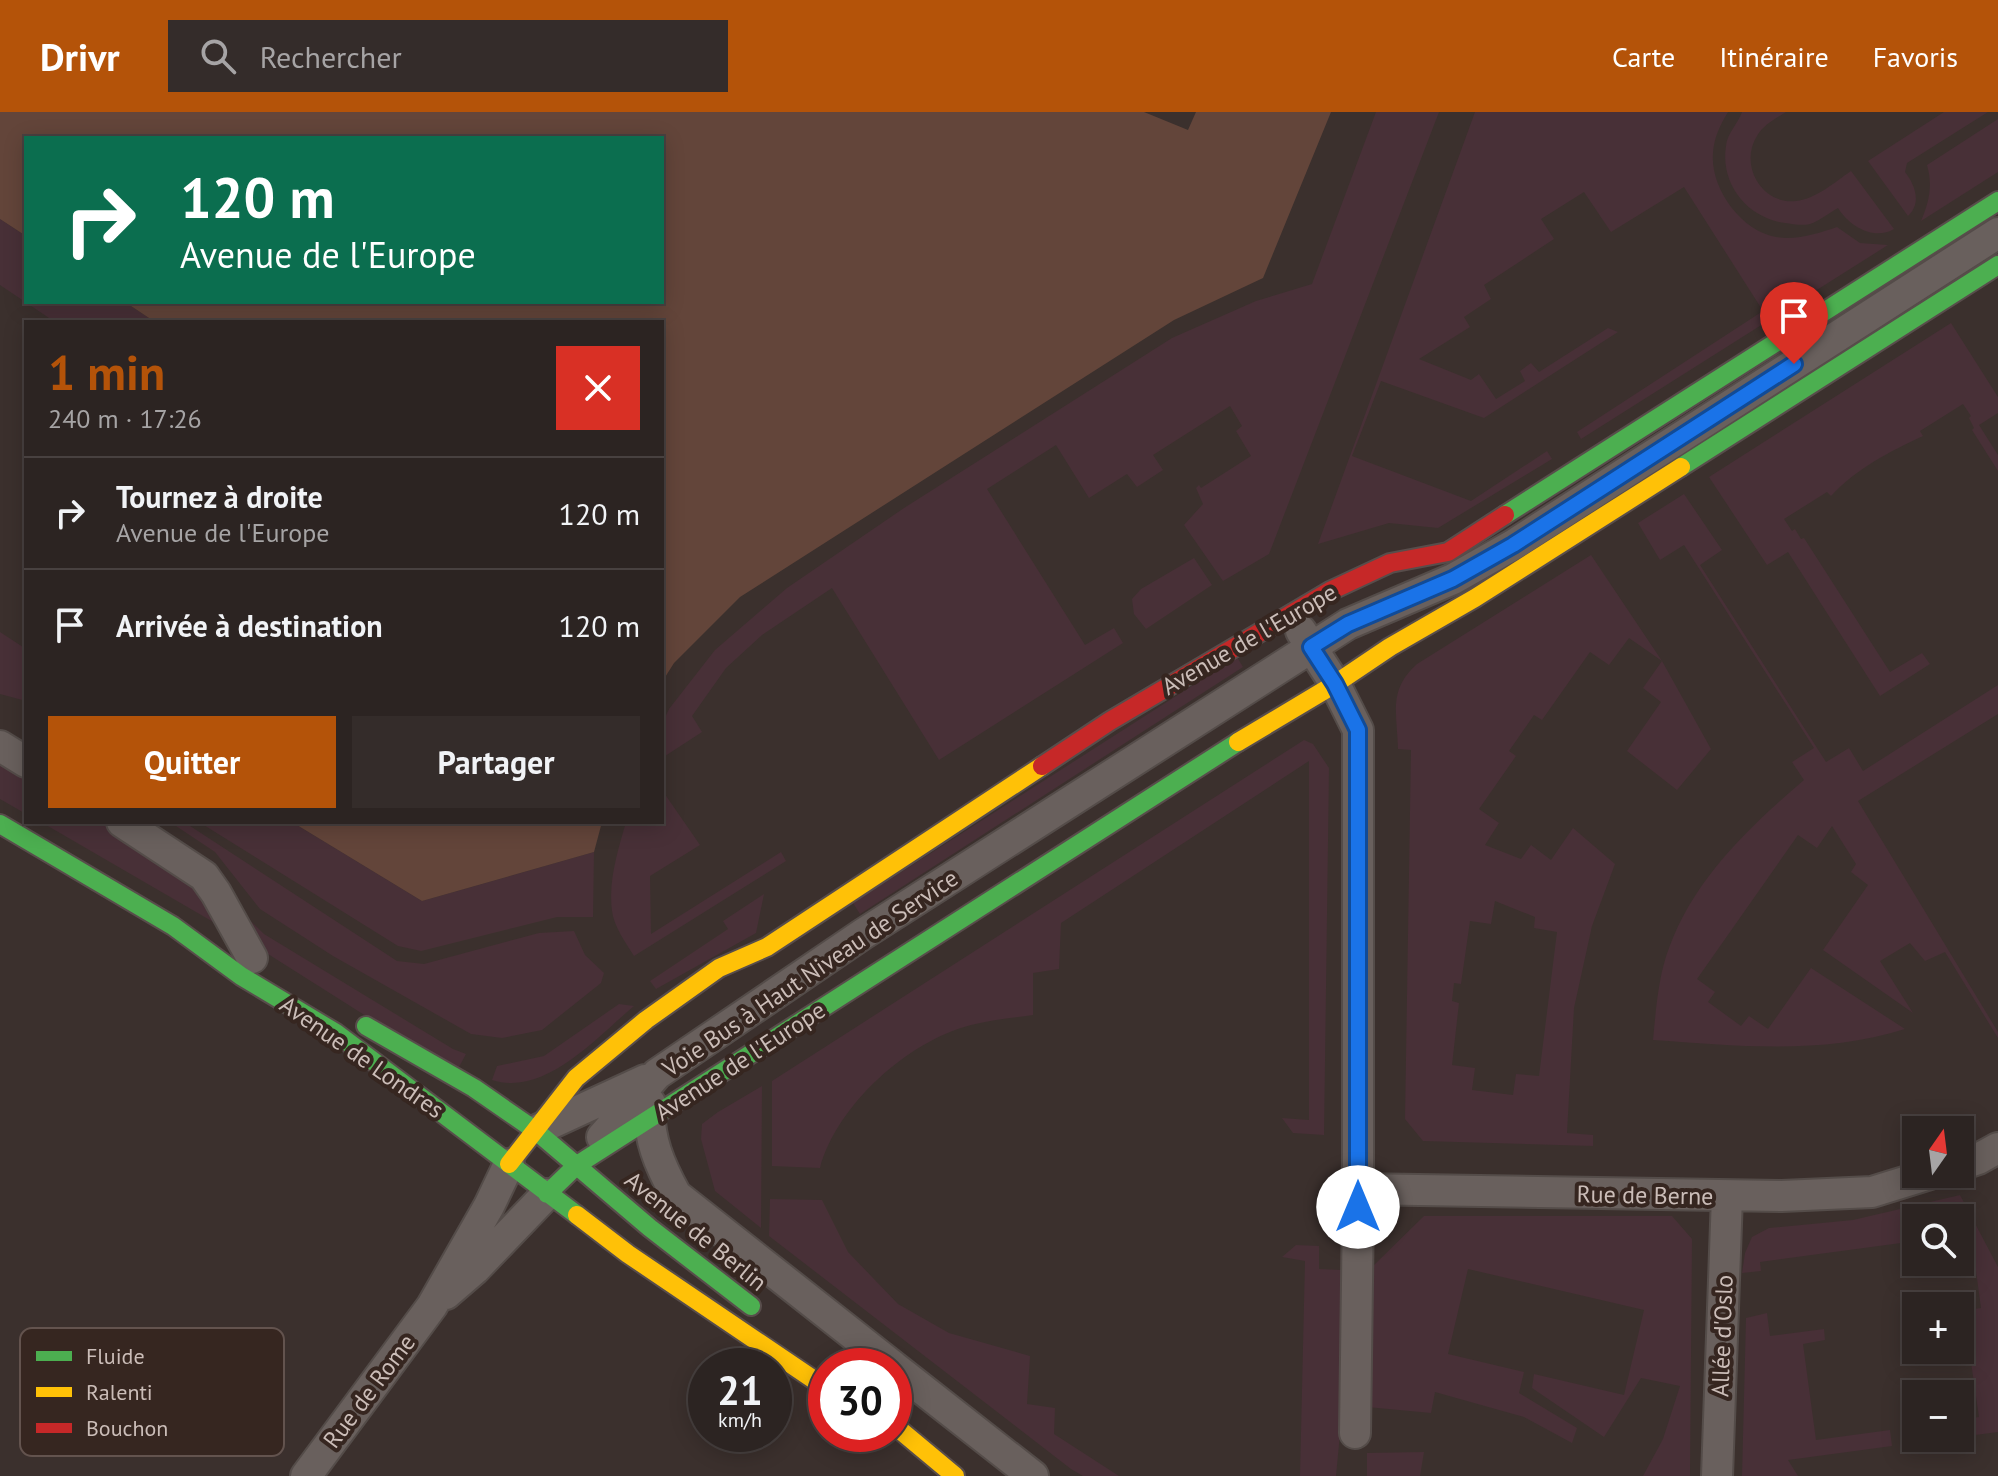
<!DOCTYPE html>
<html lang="fr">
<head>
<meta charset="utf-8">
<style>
	body { margin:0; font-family:"PT Sans",sans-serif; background:#342c2a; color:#f1f3f6; height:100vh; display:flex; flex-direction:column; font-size:30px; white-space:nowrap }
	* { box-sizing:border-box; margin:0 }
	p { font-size:26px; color:#a6a4a5 }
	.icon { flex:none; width:44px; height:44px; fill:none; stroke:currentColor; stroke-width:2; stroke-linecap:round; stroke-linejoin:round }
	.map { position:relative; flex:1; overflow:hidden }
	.panel { position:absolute; left:24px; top:208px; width:640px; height:504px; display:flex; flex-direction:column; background:#2c2422; border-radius:0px; box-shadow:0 4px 20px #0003,0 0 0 2px #484140 }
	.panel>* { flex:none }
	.top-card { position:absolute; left:24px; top:24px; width:640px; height:168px; border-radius:0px; box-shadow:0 4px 20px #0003,0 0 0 2px #484140; background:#0b6e4f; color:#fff; overflow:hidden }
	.needle { width:52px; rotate:14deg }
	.buttons { position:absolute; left:1902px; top:1004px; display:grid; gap:16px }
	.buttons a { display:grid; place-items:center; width:72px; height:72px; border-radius:0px; background:#2c2422; box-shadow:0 4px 20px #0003,0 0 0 2px #484140; font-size:40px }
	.speed { position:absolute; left:688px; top:1236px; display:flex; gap:16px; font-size:40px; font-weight:700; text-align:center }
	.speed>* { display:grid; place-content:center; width:104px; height:104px; border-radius:50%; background:#2c2422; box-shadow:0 4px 20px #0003,0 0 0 2px #484140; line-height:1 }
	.speed small { font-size:20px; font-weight:400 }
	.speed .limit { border:12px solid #d22; background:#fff; color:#111 }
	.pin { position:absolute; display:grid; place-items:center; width:68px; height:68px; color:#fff; margin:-82px -34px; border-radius:50% 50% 50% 0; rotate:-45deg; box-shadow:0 0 8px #0007 }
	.pin .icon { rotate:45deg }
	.me { position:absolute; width:88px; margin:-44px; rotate:0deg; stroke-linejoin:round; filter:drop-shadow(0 0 6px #0008) }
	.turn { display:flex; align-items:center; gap:28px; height:168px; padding:0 24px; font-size:36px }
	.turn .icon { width:104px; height:104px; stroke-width:2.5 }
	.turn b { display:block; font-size:56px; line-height:68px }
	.round { display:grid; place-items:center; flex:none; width:84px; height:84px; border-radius:0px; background:#342c2a }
	.head { display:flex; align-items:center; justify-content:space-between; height:136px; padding:0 24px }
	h1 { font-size:48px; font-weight:700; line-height:60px; color:#b45309 }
	.primary-button { display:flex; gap:16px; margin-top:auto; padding:16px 24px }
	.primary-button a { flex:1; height:92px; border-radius:0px; background:#b45309; color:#fff; font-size:32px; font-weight:700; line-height:92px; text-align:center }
	.primary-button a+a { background:#342c2a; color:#f1f3f6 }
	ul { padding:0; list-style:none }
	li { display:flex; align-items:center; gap:24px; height:112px; padding:0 24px; border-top:2px solid #484140 }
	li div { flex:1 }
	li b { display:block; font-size:30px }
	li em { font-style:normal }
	header { display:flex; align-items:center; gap:48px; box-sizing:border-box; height:112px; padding:0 40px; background:#b45309; color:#fff }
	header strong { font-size:38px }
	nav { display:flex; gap:44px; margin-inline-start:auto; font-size:28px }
	.search { width:560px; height:72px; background:#342c2a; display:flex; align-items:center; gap:20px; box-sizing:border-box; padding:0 28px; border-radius:0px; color:#a6a4a5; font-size:30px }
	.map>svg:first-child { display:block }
	.green { fill:#483037; fill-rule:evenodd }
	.water { fill:#63453a }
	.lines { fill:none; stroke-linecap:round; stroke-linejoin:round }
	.street-casing { stroke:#544c49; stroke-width:34 }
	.fast-casing { stroke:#584d4b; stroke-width:22 }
	.slow-casing { stroke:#584d4b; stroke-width:22 }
	.jam-casing { stroke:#584d4b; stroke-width:22 }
	.street { stroke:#69605d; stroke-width:30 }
	.fast { stroke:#4caf50; stroke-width:18 }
	.slow { stroke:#ffc107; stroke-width:18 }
	.jam { stroke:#c62828; stroke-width:18 }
	.route-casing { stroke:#114b97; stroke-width:20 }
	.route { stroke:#1a73e8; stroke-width:14 }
	.labels { text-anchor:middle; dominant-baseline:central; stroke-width:8; stroke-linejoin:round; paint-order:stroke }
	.street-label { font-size:24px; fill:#cbbdb8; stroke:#362620 }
	.key { fill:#362620; stroke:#63534e; stroke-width:2 }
	.key-label { font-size:22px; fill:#cbbdb8 }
</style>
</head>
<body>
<header>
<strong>Drivr</strong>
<div class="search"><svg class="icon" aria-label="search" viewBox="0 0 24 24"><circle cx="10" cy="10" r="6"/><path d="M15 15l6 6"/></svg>Rechercher</div>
<nav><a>Carte</a><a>Itinéraire</a><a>Favoris</a></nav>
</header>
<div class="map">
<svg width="1998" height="1364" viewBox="0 0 1998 1364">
	<rect width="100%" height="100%" fill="#3b302d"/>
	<path class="green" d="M 1376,0 L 1439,0 L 1269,442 L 1223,469 L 1184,413 L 1203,392 L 1196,376 L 1199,373 L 1201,376 L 1251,344 L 1236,319 L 1242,314 L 1230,294 L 1153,343 L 1163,358 L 1137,375 L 1127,362 L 1089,386 L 1056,333 L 987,377 L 1085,533 L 1114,516 L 1123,531 L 939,648 L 832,476 L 762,523 L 726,556 L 692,604 L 702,620 L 662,646 L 662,612 L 669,597 L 715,538 L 787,476 L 904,396 L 1172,226 L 1256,189 L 1312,172 Z
		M 1475,0 L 1728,0 C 1720,13 1714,26 1713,41 C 1710,76 1741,119 1776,125 C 1796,129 1819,121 1837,115 L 1860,131 L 1888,133 L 1581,327 L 1577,320 L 1763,199 L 1684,75 L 1611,120 L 1584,80 L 1541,107 L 1554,127 L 1484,173 L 1491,187 L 1464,205 L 1470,215 L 1419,247 L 1471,268 L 1479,262 L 1496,287 L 1525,269 L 1520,259 L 1531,251 L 1539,260 L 1608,216 L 1618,220 L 1484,306 L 1381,269 L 1352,344 L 1471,389 L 1547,339 L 1552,347 L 1438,416 L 1389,411 L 1318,432 Z
		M 1742,0 L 1786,0 C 1775,7 1763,13 1757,24 C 1739,52 1761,93 1796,89 C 1816,87 1835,70 1851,59 L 1894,117 C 1874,129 1849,114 1838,96 C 1829,101 1819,109 1810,112 C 1802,114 1792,112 1785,111 C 1747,106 1720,72 1726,34 C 1727,21 1738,12 1742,0 Z
		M 1944,0 L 1988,0 L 1907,51 L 1905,60 C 1915,73 1922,91 1908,104 L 1868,49 Z
		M 1998,7 L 1998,60 L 1921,109 C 1929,90 1933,74 1927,53 Z
		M 0,107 L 26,124 L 26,190 L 125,190 L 155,210 L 55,210 L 0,173 Z
		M 1951,211 L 1998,285 L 1998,301 L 1979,313 L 1998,343 L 1998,359 L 1972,318 L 1974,316 L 1969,306 L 1971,304 L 1963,292 L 1920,319 L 1923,324 C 1889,340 1857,356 1831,384 L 1827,380 L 1784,407 L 1792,419 L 1795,417 L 1801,427 L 1804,426 L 1890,560 L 1922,541 L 1930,552 L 1880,584 L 1788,440 L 1767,453 L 1709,365 Z
		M 1684,382 L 1722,438 L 1700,453 L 1826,650 L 1849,636 L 1863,659 L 1998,573 L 1998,602 L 1858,689 L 1998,920 L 1998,926 L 1945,840 L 1925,849 L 1910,831 L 1880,849 L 1913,901 L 1823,838 L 1868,773 L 1851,760 L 1856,752 L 1832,714 L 1817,736 L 1798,723 L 1697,867 L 1715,880 L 1708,890 L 1741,914 L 1749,904 L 1768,917 L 1811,856 L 1905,917 C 1823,943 1738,934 1653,928 C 1656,898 1658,865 1669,836 C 1694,767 1749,715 1804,668 L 1792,650 L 1814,636 L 1684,433 L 1660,448 L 1638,411 Z
		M 1591,443 L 1662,549 L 1711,637 L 1677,678 L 1627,639 L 1661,590 L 1643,576 L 1662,549 L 1629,526 L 1609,553 L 1590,540 L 1542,608 L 1534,603 L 1509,639 L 1516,644 L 1479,697 L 1499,711 L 1485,733 L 1521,747 L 1531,733 L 1551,748 L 1573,716 L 1615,752 L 1592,814 L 1574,896 L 1567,1021 L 1593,1023 L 1593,1034 L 1423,1029 L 1405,1007 L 1411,638 L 1398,637 C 1397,601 1388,578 1417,552 ZM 1495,789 L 1535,805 L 1534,816 L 1557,820 L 1539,964 L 1516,962 L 1513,983 L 1472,978 L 1475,956 L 1452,953 L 1459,891 L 1452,889 L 1454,871 L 1461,872 L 1470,809 L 1491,812 Z
		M 1194,446 L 1212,473 L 1146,517 L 1134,502 L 1132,487 L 1141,477 Z
		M 0,520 L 26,537 L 26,589 L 0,582 Z
		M 1237,545 L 1243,555 L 860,802 L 853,791 Z
		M 1304,628 L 1313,632 L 1329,656 L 1324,1023 L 1293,1021 L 1282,1006 L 1309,1008 L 1309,649 L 1061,811 L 1059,857 L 1033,861 L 1033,903 C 1012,906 991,908 971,913 C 908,929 837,993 820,1056 L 772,1054 L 772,969 Z
		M 0,645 L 26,661 L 26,702 L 0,687 Z
		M 662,678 L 700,733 L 650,764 L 651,822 L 781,740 L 786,749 L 634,844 C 626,831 614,815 612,799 C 608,769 618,738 626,710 L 662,710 Z
		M 41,710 L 105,710 L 176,754 L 207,780 L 227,818 Z
		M 170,710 L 184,710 L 397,849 L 424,852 L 539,821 L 574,819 L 585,843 L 604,861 L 601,871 L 542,918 L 502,926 L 471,922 L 333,844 L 260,797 L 215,740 Z
		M 199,710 L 292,710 L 422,789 L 594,740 L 593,805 L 557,805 L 421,839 L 398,834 Z
		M 764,782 L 756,821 L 656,877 L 650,869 L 728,817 L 723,809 Z
		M 234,793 L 264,822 L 453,937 L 466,942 L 459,955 L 366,904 L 268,842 Z
		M 619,892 L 634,894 C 597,925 545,985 492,968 L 497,954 L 544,944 Z
		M 762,974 L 761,1116 L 715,1079 L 701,1027 L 702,1012 L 718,1000 Z
		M 1960,1083 L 1998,1155 L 1998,1320 L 1960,1325 L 1960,1308 L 1979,1305 L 1965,1209 L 1960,1209 L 1960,1199 L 1981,1196 L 1971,1122 L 1960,1123 L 1960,1106 L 1916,1106 L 1916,1129 L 1760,1150 L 1761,1159 L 1742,1161 L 1745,1141 L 1752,1125 L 1769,1116 L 1853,1108 Z
		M 770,1087 L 822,1088 L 848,1140 L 898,1192 L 949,1221 L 1030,1244 L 1027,1292 L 1055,1296 L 1054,1322 L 1119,1364 L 1083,1364 L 1071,1357 L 769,1124 Z
		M 1424,1104 L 1672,1104 L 1692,1127 L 1690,1364 L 1643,1364 L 1663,1327 L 1680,1274 L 1641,1266 L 1604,1325 L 1532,1276 L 1534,1262 L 1624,1283 L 1644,1198 L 1468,1157 L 1448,1242 L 1524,1260 L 1519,1281 L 1577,1316 L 1572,1331 L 1524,1305 L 1435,1280 L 1431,1301 L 1367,1295 L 1369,1158 Z
		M 1296,1133 L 1319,1134 L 1319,1157 L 1341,1158 L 1340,1322 L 1336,1364 L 1300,1364 L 1305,1149 L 1282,1145 Z
		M 1767,1201 L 1770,1224 L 1824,1217 L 1825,1228 L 1803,1232 L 1816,1328 L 1890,1318 L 1892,1334 L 1788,1348 L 1798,1364 L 1742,1364 L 1746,1206 Z
		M 1424,1340 L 1420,1364 L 1367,1364 L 1367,1341 Z"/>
	<path class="water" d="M 0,0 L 1144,0 L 1188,18 L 1196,0 L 1331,0 L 1263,166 L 1174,208 L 740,485 L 674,551 L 662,570 L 662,210 L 155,210 L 125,190 L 662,190 L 662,26 L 26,26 L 26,124 L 0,107 Z
		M 292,710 L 602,710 L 594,740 L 422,789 Z"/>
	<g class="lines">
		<g class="street-casing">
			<path id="street" d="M 1301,519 L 1335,572 L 1358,618 L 1358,1095 L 1355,1321
				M 0,634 L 26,650
				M 122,710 L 204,764 L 216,781 L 252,846
				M 650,991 C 647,1025 660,1054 676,1083 L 893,1254
				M 539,1017 L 645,968
				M 602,1025 L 657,962 L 863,822 L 1348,512 L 1453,467 L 1513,433 L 1998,121
				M 1960,1053 L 1978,1047 L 1998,1036
				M 1358,1077 L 1782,1084 L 1872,1080 L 1930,1062
				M 446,1182 L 475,1157 L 547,1082
				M 894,1255 L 1033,1364
				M 306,1364 L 432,1194 L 489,1094 L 509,1052
				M 1717,1364 L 1727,1084"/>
		</g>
		<g class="fast-casing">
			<path id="fast" d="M 1681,355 L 1998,153
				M 1505,403 L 1998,89
				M 0,712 L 173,814 L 241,864 L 336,921 L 577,1103
				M 366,914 L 474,976 L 536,1019 L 650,1116 L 751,1194
				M 547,1082 L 577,1053 L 1238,630"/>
		</g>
		<g class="slow-casing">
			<path id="slow" d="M 1238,630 L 1335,572 L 1390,535 L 1475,486 L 1681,355
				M 509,1052 L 576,966 L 646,908 L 719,856 L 767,835 L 1042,654
				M 577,1103 L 628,1142 L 826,1276
				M 894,1313 L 955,1364"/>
		</g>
		<g class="jam-casing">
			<path id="jam" d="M 1042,654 L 1110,609 L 1330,479 L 1390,451 L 1448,440 L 1505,403"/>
		</g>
		<use href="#street" class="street"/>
		<use href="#fast" class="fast"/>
		<use href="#slow" class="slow"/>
		<use href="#jam" class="jam"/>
	</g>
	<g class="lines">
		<g class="route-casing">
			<path id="route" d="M 1358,1095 L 1358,618 L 1335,572 L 1311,535 L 1348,512 L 1453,467 L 1513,433 L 1794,252"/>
		</g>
		<use href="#route" class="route"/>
	</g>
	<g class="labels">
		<g class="street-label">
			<text transform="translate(1249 527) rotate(-30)">Avenue de l'Europe</text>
			<text transform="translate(810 861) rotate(-34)">Voie Bus à Haut Niveau de Service</text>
			<text transform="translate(362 945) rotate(35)">Avenue de Londres</text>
			<text transform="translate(740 949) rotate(-33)">Avenue de l'Europe</text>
			<text transform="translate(1645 1083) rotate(1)">Rue de Berne</text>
			<text transform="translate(696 1119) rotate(39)">Avenue de Berlin</text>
			<text transform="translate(1722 1224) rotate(-88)">Allée d'Oslo</text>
			<text transform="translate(369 1279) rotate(-53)">Rue de Rome</text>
		</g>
	</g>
	<rect x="20" y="1216" width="264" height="128" rx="12" class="key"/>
	<rect x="36" y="1239" width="36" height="10" fill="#4caf50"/>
	<rect x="36" y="1275" width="36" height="10" fill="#ffc107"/>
	<rect x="36" y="1311" width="36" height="10" fill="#c62828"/>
	<g class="key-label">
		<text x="86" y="1252">Fluide</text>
		<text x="86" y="1288">Ralenti</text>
		<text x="86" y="1324">Bouchon</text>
	</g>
</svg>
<div class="buttons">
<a><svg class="needle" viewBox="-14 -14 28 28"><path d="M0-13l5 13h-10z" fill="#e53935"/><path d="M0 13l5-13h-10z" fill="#a6a4a5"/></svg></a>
<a><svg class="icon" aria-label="search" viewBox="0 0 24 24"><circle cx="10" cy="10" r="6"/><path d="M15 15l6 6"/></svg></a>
<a>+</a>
<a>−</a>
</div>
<div class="speed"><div>21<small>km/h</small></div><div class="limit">30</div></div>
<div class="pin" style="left:1794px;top:252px;background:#d93025"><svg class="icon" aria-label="arrive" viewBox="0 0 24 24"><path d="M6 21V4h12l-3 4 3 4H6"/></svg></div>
<svg class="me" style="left:1358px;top:1095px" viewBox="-20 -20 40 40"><circle r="19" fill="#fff"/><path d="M0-13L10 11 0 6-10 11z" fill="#1a73e8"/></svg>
<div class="top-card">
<div class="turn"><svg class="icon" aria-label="right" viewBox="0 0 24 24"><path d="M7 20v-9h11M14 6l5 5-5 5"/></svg><div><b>120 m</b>Avenue de l'Europe</div></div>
</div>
<section class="panel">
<div class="head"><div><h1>1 min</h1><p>240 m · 17:26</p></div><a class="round" style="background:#d93025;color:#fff"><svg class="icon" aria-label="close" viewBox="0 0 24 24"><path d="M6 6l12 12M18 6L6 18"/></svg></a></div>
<ul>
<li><svg class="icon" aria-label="right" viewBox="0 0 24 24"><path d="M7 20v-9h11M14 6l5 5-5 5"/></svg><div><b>Tournez à droite</b><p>Avenue de l'Europe</p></div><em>120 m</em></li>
<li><svg class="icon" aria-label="arrive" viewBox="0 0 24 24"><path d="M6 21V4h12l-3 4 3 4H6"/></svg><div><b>Arrivée à destination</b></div><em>120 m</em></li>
</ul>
<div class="primary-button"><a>Quitter</a><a>Partager</a></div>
</section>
</div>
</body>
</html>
